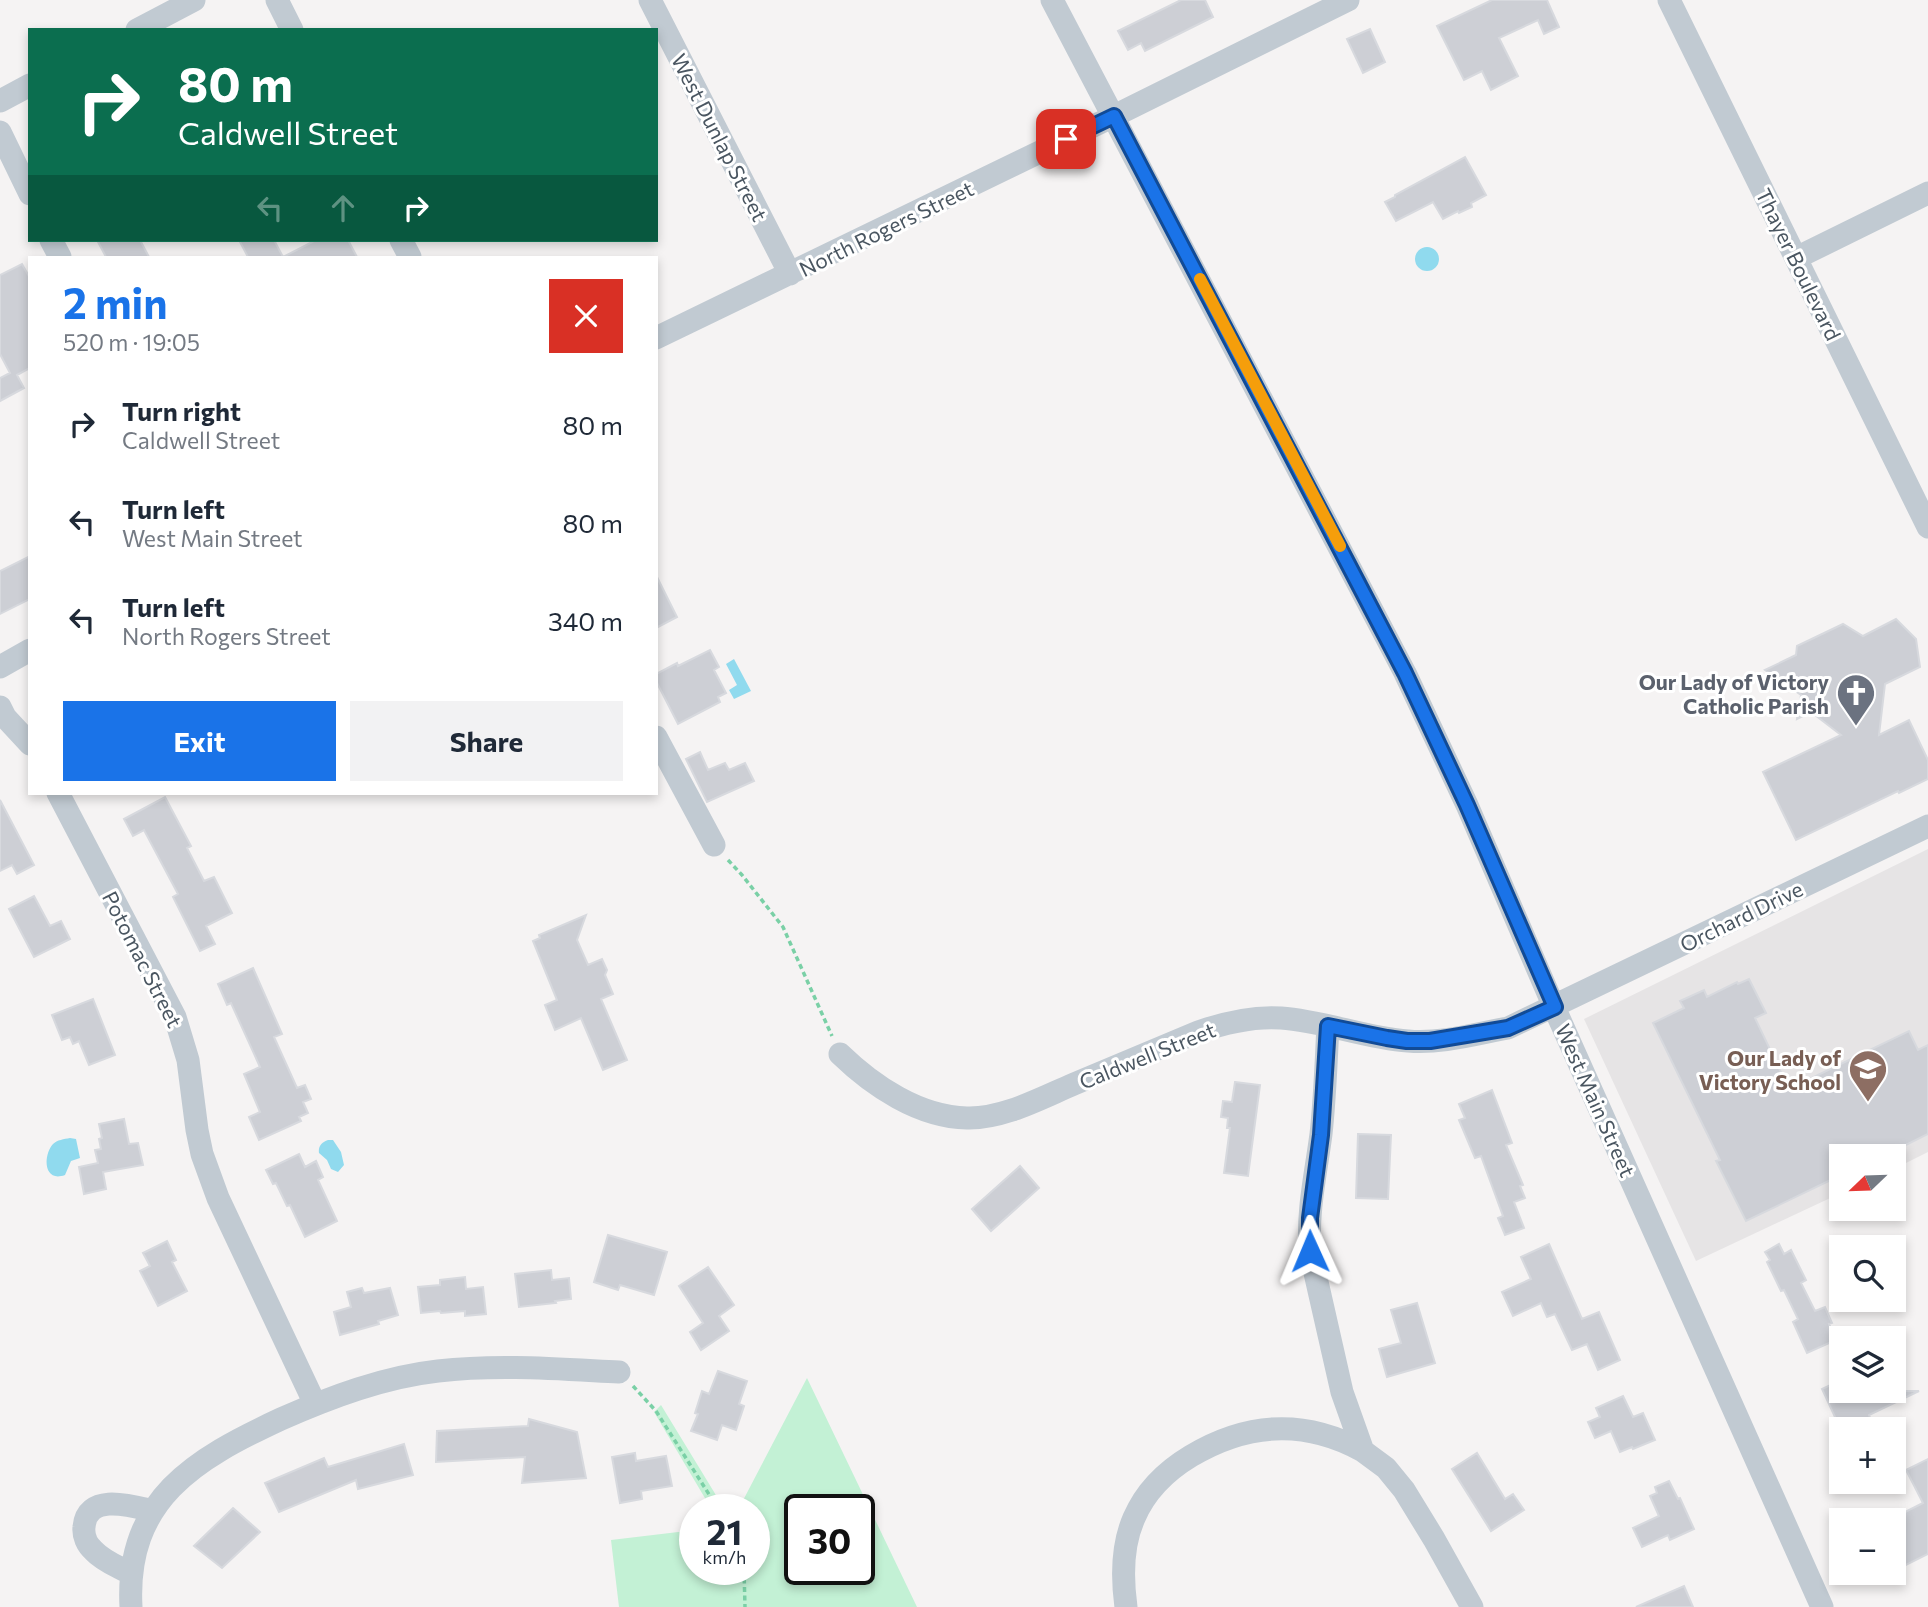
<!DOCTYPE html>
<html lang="en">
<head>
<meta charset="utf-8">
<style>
	body { margin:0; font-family:Commissioner,sans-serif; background:#f2f2f3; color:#1f2937; height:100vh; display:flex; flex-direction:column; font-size:26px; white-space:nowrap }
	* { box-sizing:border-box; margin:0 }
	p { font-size:23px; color:#747a83 }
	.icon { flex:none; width:38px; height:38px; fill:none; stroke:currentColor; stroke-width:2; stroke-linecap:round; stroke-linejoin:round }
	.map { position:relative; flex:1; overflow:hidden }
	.sheet { position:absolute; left:28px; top:256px; width:630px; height:539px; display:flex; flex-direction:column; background:#fff; border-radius:0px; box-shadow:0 4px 10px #0003 }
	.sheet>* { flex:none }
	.top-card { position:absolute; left:28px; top:28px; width:630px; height:214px; border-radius:0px; box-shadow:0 4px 10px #0003; background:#0b6e4f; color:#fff; overflow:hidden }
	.needle { width:46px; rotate:247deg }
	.tools { position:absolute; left:1829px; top:1144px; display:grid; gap:14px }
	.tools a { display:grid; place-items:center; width:77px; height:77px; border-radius:0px; background:#fff; box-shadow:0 4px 10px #0003; font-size:35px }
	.speed { position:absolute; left:679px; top:1494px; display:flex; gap:14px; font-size:35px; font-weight:700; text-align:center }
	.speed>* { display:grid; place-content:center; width:91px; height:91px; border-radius:50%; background:#fff; box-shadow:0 4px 10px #0003; line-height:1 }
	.speed small { font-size:18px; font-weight:400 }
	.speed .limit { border:4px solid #111; border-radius:10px; background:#fff; color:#111 }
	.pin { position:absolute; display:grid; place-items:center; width:60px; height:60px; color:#fff; margin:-30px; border-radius:14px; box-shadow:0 4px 10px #0006 }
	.me { position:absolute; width:77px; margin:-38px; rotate:359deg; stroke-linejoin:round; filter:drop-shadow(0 0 5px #0008) }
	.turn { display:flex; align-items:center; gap:24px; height:147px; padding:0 35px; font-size:32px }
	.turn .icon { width:91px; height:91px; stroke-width:2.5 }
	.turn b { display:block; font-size:49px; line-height:60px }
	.lanes { display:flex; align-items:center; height:66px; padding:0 35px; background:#0003; justify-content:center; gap:35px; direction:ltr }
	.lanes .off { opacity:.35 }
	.round { display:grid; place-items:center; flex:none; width:74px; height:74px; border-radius:0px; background:#f2f2f3 }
	.overview { display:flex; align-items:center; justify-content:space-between; height:119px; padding:0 35px }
	h1 { font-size:42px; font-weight:700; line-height:52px; color:#1a73e8 }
	.primary-button { display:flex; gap:14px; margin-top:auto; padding:14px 35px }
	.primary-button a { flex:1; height:80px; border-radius:0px; background:#1a73e8; color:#fff; font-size:28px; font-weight:700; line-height:80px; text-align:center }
	.primary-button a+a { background:#f2f2f3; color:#1f2937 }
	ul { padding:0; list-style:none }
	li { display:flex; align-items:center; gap:21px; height:98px; padding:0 35px }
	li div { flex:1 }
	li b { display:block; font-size:26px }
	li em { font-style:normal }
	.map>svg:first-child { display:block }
	.education { fill:#e6e4e5 }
	.green { fill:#c3f1d5; fill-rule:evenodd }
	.water { fill:#90daee }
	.building { fill:#cdcfd5; stroke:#d7d9de; stroke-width:2 }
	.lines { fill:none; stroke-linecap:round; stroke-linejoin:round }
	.path { stroke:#7ad0a6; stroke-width:3.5; stroke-dasharray:5 3.5; stroke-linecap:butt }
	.minor { stroke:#c1cad2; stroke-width:23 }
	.route-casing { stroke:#114b97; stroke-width:18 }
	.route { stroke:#1a73e8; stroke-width:12 }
	.slow { stroke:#f59e0b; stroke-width:12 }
	.labels { text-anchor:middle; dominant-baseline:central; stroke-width:6; stroke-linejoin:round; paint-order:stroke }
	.street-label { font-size:21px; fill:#4a5661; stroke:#fff }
	.worship-label { font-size:21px; font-weight:bold; fill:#5b616d; stroke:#fff; text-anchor:end }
	.education-label { font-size:21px; font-weight:bold; fill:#785e54; stroke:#fff; text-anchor:end }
</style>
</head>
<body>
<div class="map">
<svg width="1928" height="1607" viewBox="0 0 1928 1607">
	<rect width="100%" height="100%" fill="#f5f3f3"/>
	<path class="education" d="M 1928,849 L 1928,1152 L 1894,1169 L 1894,1157 L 1841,1157 L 1841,1193 L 1696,1261 L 1584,1019 Z"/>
	<path class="green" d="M 807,1378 L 917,1607 L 619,1607 L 611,1540 L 695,1530 L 695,1570 L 754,1570 L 754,1510 L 738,1510 ZM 800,1510 L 859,1510 L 859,1570 L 800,1570 Z
		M 661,1405 L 725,1510 L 712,1510 L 654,1412 Z"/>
	<path class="water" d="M1415 259a12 12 0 1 1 24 0a12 12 0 1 1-24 0Z
		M 734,659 L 751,691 L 734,699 L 729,690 L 737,685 L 726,664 Z
		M 70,1138 L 76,1139 L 80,1158 L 71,1161 L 65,1175 C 43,1183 43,1155 53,1144 C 57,1140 64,1139 70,1138 Z
		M 328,1140 L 333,1140 L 341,1152 L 344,1165 L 338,1172 L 331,1169 L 327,1160 L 319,1153 C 318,1146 322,1142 328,1140 Z"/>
	<path class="building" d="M 1181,0 L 1205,0 L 1213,17 L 1145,51 L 1141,43 L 1128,50 L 1118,31 Z
		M 1492,0 L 1547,0 L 1559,27 L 1544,34 L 1538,20 L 1499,38 L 1518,76 L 1491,90 L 1482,71 L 1464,80 L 1437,26 Z
		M 1370,29 L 1385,62 L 1363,73 L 1347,39 Z
		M 1465,157 L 1486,195 L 1471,203 L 1472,207 L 1459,213 L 1458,211 L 1443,219 L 1433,202 L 1396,221 L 1385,202 L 1395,197 L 1395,195 Z
		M 97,240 L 140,240 L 149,257 L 106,257 Z
		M 239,240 L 274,240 L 283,257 L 248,257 Z
		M 316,240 L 348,240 L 357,257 L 283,257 Z
		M 22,264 L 30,278 L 30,368 L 17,375 L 24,388 L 0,401 L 0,378 L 10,373 L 0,354 L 0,275 Z
		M 30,556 L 30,599 L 0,614 L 0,571 Z
		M 656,575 L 677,617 L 656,628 Z
		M 1896,619 L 1916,639 L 1920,667 L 1885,684 L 1879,735 L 1909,720 L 1928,760 L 1928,779 L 1899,793 L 1898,791 L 1796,840 L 1763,772 L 1841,735 L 1811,712 L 1797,719 L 1801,695 L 1765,670 L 1796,655 L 1797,646 L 1843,624 L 1863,636 Z
		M 710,650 L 719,667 L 714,670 L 726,693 L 718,697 L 720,702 L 678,724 L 656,681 L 656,674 L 677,663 L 678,666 Z
		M 700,752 L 708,770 L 725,763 L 729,770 L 745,763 L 754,781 L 707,802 L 686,759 Z
		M 165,797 L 191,846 L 187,848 L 204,881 L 214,877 L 232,913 L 206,926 L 215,944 L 200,951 L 173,897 L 178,894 L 144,830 L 133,836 L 124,819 Z
		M 0,800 L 34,865 L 17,874 L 12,865 L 0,871 Z
		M 34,896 L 50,926 L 61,921 L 70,939 L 34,957 L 9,909 Z
		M 586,915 L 577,940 L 588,965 L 602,959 L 607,970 L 605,975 L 613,994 L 601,999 L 627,1060 L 603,1070 L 581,1018 L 555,1030 L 545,1005 L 557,1000 L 533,941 L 540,938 L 539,935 Z
		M 253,968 L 282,1034 L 274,1037 L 297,1088 L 305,1085 L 311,1099 L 303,1102 L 308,1113 L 299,1117 L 301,1121 L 259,1140 L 249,1117 L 260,1112 L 244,1074 L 260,1067 L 231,1003 L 227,1005 L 218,984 Z
		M 1749,979 L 1766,1013 L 1755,1018 L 1789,1089 L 1909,1031 L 1918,1050 L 1928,1045 L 1928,1134 L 1882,1157 L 1841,1157 L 1841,1175 L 1746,1221 L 1716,1161 L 1720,1160 L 1653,1023 L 1684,1008 L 1680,1001 L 1704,990 L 1707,997 L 1737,982 L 1738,984 Z
		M 93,999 L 115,1055 L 89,1065 L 79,1041 L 73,1044 L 70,1037 L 62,1040 L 52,1015 Z
		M 1235,1082 L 1260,1085 L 1248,1176 L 1224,1173 L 1230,1128 L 1227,1128 L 1228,1118 L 1221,1117 L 1223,1101 L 1232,1102 Z
		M 1492,1090 L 1512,1143 L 1506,1145 L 1523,1185 L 1520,1186 L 1525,1198 L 1514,1202 L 1524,1228 L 1505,1235 L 1498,1218 L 1503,1216 L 1481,1156 L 1475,1158 L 1459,1120 L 1465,1118 L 1459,1104 Z
		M 124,1119 L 129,1144 L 138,1143 L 143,1165 L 103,1172 L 106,1189 L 84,1194 L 79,1167 L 98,1163 L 95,1150 L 101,1149 L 99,1139 L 102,1138 L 99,1124 Z
		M 1358,1134 L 1391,1135 L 1388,1199 L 1356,1198 Z
		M 299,1154 L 305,1167 L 316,1161 L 323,1177 L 318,1180 L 337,1221 L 305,1237 L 290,1205 L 287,1206 L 276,1183 L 273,1184 L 266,1170 Z
		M 1020,1166 L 1039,1188 L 991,1231 L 972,1209 Z
		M 608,1235 L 667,1252 L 654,1295 L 620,1285 L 618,1290 L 594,1282 Z
		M 167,1241 L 176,1260 L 172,1262 L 187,1291 L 158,1306 L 140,1271 L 150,1266 L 143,1253 Z
		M 1549,1244 L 1582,1319 L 1599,1312 L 1620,1360 L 1598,1370 L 1587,1344 L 1572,1350 L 1555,1314 L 1547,1317 L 1541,1303 L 1513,1316 L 1502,1292 L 1531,1279 L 1521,1257 Z
		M 1779,1244 L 1784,1254 L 1791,1250 L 1806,1280 L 1801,1283 L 1815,1311 L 1825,1307 L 1832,1323 L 1829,1324 L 1836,1340 L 1807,1353 L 1793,1322 L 1798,1319 L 1784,1290 L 1781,1291 L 1767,1262 L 1770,1260 L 1765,1252 Z
		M 708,1267 L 734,1305 L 719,1316 L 729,1331 L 701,1350 L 690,1332 L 703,1323 L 679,1286 Z
		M 551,1270 L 552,1280 L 569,1278 L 571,1299 L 555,1301 L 556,1303 L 519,1307 L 515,1274 Z
		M 465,1277 L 466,1289 L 483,1287 L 486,1314 L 465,1316 L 465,1311 L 441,1313 L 440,1311 L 421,1313 L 418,1287 L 440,1285 L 440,1280 Z
		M 362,1288 L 364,1293 L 390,1288 L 398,1315 L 378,1321 L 379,1324 L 340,1335 L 334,1312 L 351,1307 L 347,1292 Z
		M 1417,1303 L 1435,1363 L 1387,1377 L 1379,1349 L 1401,1343 L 1391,1310 Z
		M 718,1371 L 747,1381 L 739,1404 L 744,1406 L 736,1430 L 722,1425 L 717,1440 L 691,1431 L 698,1414 L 695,1413 L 702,1391 L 709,1394 Z
		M 1841,1380 L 1841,1391 L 1919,1391 L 1869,1415 L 1872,1423 L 1858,1430 L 1841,1430 L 1822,1389 Z
		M 1623,1396 L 1633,1417 L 1643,1413 L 1655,1440 L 1633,1449 L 1632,1447 L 1620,1452 L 1611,1431 L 1595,1438 L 1588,1422 L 1600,1417 L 1596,1408 Z
		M 529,1419 L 577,1432 L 586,1478 L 522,1483 L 525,1457 L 436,1462 L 437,1431 L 528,1426 Z
		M 404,1444 L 413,1475 L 358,1489 L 356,1480 L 279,1512 L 265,1483 L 324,1458 L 328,1467 Z
		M 635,1453 L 636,1461 L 666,1456 L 672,1486 L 641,1491 L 642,1499 L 620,1503 L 612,1457 Z
		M 1477,1453 L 1505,1499 L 1513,1494 L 1524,1510 L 1491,1531 L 1452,1469 Z
		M 1928,1459 L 1928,1554 L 1894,1571 L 1894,1521 L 1889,1520 L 1923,1503 L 1906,1470 Z
		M 1669,1481 L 1678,1499 L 1680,1498 L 1694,1529 L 1670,1540 L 1668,1535 L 1642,1547 L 1633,1528 L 1659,1516 L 1650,1496 L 1657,1493 L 1655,1487 Z
		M 233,1508 L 260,1532 L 222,1568 L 194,1546 Z
		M 1684,1586 L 1693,1607 L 1636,1607 Z"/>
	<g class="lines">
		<path class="path" d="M 728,860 L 742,875 L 783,927 L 832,1036
			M 633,1386 L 656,1411 L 719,1510
			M 744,1570 L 745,1607"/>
		<path class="minor" d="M 277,0 L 292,30
			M 650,0 L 790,274
			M 1052,0 L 1405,673 L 1467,805 L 1554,1007 L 1822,1607
			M 1669,0 L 1928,527
			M 137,30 L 194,0
			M 0,101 L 30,85
			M 0,132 L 30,194
			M 51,240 L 60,257
			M 401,240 L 410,257
			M 1796,258 L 1928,193
			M 656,338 L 1114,116 L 1348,0
			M 0,667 L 30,650
			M 0,707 L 5,717 L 30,744
			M 656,737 L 714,845
			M 58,793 L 175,1017 L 188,1060 L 197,1130 L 202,1154 L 218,1198 L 315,1404
			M 1328,1026 C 1326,1062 1325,1098 1321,1134 C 1316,1173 1307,1211 1310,1251 L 1342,1392 L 1363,1451 L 1386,1468 L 1404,1490 L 1434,1539 L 1472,1607
			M 840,1054 C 873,1086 919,1117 967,1118 C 1003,1119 1041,1098 1074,1084 C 1115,1067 1156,1050 1198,1032 C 1224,1023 1254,1016 1281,1018 C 1324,1021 1365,1038 1408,1041 C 1441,1044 1475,1034 1508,1028 L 1928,826
			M 131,1574 C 119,1567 103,1561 94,1551 C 87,1545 83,1536 84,1527 C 87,1492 132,1506 153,1511
			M 131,1607 C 125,1499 195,1459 281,1419 C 331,1397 384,1377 438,1371 C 498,1364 559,1369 619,1372
			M 1126,1607 C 1122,1578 1122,1545 1134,1518 C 1146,1490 1166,1471 1191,1456 C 1248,1422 1305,1419 1363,1451"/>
	</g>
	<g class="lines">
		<g class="route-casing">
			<path id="route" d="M 1066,139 L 1114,116 L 1405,673 L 1467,805 L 1555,1007 L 1508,1028 L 1430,1041 L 1407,1041 L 1387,1038 L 1328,1026 L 1321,1135 L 1310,1218 L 1310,1251"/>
		</g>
		<use href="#route" class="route"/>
		<path class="slow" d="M 1200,279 L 1340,546"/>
	</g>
	<defs>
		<g id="church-pin" transform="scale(2.0125)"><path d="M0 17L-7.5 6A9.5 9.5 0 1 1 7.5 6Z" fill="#6b7280" stroke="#fff"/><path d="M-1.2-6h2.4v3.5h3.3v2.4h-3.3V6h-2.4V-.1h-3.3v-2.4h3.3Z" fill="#fff"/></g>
		<g id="school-pin" transform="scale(2.0125)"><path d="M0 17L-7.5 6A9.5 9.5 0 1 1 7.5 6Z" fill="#8d6e63" stroke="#fff"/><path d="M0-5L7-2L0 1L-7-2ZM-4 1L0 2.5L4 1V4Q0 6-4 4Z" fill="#fff"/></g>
	</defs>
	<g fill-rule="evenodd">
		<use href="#church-pin" x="1856" y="693"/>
		<use href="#school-pin" x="1868" y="1069"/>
	</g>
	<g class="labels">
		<g class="street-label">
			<text transform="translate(720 137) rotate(63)">West Dunlap Street</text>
			<text transform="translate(886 228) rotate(-26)">North Rogers Street</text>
			<text transform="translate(1799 264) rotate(64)">Thayer Boulevard</text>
			<text transform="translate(1741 916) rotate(-26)">Orchard Drive</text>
			<text transform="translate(143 959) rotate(63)">Potomac Street</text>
			<text transform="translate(1147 1055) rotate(-22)">Caldwell Street</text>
			<text transform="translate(1596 1100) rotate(66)">West Main Street</text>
		</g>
		<g class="worship-label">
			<text x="1829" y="681">Our Lady of Victory<tspan x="1829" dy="24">Catholic Parish</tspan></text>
		</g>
		<g class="education-label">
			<text x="1841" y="1057">Our Lady of<tspan x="1841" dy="24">Victory School</tspan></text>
		</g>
	</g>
</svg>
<div class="tools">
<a><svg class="needle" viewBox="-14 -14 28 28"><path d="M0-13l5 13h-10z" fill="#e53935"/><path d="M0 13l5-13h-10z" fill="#747a83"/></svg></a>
<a><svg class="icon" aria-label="search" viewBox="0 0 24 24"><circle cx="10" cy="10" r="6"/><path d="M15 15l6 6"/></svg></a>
<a><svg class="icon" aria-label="layers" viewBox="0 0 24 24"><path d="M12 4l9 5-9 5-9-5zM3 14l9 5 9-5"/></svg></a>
<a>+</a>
<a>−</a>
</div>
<div class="speed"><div>21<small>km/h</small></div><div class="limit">30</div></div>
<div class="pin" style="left:1066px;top:139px;background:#d93025"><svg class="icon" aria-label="arrive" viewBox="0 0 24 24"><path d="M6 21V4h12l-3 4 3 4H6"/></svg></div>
<svg class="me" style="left:1310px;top:1251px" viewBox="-20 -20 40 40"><path d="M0-17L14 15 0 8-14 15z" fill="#1a73e8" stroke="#fff" stroke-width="4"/></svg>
<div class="top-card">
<div class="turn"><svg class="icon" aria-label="right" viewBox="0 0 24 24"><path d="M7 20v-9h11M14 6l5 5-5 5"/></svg><div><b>80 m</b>Caldwell Street</div></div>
<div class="lanes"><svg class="icon off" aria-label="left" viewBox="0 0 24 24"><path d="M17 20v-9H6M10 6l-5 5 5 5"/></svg><svg class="icon off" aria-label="ahead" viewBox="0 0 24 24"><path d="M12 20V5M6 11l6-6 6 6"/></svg><svg class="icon" aria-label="right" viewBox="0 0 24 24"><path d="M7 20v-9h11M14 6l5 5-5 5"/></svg></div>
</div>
<section class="sheet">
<div class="overview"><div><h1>2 min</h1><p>520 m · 19:05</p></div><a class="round" style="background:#d93025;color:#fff"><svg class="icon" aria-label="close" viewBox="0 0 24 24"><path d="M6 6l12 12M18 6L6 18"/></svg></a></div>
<ul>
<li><svg class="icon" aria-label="right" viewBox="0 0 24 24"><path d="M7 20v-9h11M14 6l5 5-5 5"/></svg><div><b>Turn right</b><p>Caldwell Street</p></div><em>80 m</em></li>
<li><svg class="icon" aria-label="left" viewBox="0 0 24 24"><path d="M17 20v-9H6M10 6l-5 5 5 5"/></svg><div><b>Turn left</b><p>West Main Street</p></div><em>80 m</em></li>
<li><svg class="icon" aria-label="left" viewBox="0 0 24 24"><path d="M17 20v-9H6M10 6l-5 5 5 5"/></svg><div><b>Turn left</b><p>North Rogers Street</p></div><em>340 m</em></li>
</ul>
<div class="primary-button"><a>Exit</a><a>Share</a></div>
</section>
</div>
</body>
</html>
